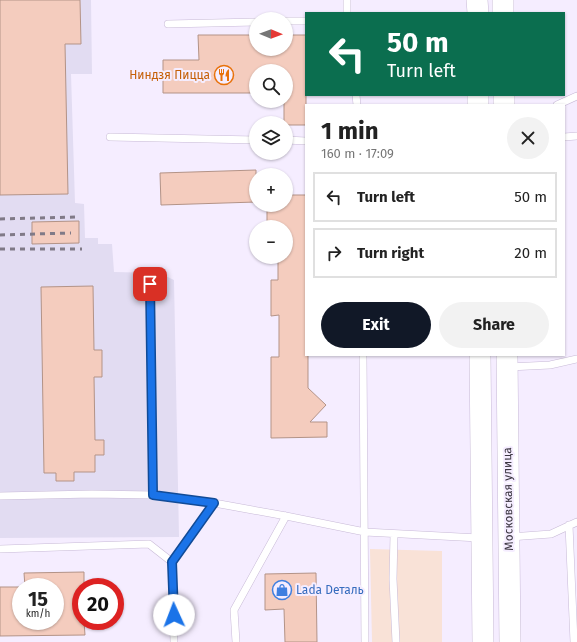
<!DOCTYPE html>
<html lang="en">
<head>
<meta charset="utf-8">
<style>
	body { margin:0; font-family:"Fira Sans",sans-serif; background:#f2f2f2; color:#222; height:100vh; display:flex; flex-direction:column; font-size:15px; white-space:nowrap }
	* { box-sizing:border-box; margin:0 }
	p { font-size:13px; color:#767676 }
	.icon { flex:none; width:22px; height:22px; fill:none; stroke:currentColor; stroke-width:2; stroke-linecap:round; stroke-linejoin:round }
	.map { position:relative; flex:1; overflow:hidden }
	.panel { position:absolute; left:305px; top:104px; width:260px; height:252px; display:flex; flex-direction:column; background:#fff; border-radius:0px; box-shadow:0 1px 3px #0004 }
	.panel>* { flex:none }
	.guide { position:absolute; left:305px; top:12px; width:260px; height:84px; border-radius:0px; box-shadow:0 1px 3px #0004; background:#0b6e4f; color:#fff; overflow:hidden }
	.needle { width:26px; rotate:91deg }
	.fabs { position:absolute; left:249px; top:12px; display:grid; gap:8px }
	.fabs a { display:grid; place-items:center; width:44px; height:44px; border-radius:50%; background:#fff; box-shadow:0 1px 3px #0004; font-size:20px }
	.speed { position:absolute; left:12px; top:578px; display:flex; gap:8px; font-size:20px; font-weight:700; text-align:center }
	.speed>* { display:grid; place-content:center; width:52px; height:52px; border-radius:50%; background:#fff; box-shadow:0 1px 3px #0004; line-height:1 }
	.speed small { font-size:10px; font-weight:400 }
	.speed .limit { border:6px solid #d22; background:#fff; color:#111 }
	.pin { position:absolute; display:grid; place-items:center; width:34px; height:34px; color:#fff; margin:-17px; border-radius:8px; box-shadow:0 2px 6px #0006 }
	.me { position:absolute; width:44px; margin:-22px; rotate:358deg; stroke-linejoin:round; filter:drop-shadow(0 0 3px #0008) }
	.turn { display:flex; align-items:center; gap:14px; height:84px; padding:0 16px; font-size:18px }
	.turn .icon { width:52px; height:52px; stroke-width:2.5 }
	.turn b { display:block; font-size:28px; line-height:34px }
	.round { display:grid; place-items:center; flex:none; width:42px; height:42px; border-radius:21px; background:#f2f2f2 }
	.headline { display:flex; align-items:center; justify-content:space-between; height:68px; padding:0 16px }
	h1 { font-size:24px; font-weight:700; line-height:30px }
	.button { display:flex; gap:8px; margin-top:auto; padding:8px 16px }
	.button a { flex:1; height:46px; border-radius:24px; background:#111827; color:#fff; font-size:16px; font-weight:700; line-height:46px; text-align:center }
	.button a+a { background:#f2f2f2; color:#222 }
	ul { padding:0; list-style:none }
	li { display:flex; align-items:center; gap:12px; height:50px; margin:0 8px 6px; padding:0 8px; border:2px solid #e0e0e0; border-radius:0px }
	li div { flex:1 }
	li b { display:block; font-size:15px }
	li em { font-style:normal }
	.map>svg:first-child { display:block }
	.commercial { fill:#f9e2d7 }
	.industrial { fill:#e2dcf2 }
	.building { fill:#f4ccbe; stroke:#b39387 }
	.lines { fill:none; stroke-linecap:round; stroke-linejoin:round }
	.service-casing { stroke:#c8bad7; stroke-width:8 }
	.secondary-casing { stroke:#c8bad7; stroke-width:22 }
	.service { stroke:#fff; stroke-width:7 }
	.secondary { stroke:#fff; stroke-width:21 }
	.rail { stroke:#807a87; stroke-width:3; stroke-dasharray:5 5; stroke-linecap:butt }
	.route-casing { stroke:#114b97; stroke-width:10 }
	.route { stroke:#1a73e8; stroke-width:7 }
	.labels { text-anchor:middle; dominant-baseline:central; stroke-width:4; stroke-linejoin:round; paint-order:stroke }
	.food-label { font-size:12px; fill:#c56008; stroke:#f5edff; text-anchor:end }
	.street-label { font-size:12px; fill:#3b3641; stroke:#f5edff }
	.shop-label { font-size:12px; fill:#366cbe; stroke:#f5edff; text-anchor:start }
</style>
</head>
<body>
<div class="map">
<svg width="577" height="642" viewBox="0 0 577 642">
	<rect width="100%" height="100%" fill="#f5edff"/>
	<path class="commercial" d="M 370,549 L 442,551 L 442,642 L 372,642 Z"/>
	<path class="industrial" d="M 0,0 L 91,0 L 92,74 L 71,74 L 75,203 L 84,204 L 85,238 L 98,238 L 98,244 L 112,244 L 114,272 L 159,273 L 174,280 L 179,537 L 0,538 Z"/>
	<path class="building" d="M 0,0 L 80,0 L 81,44 L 65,44 L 68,194 L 0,195 Z
		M 198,35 L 256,35 L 256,49 L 286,49 L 286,35 L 306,35 L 306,125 L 286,125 L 286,123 L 284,123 L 284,101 L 286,101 L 286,71 L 256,71 L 256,93 L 163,93 L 163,60 L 199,60 Z
		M 256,170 L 256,202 L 161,205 L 160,173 Z
		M 286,195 L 306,195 L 306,355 L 308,355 L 308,388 L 326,405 L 310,422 L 327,422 L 327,437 L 271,438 L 271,357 L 279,357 L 279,315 L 271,316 L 271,280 L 278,280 L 278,257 L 286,257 L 286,227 L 267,227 L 267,205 L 286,205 Z
		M 79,221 L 79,243 L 32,244 L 32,222 Z
		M 93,286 L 94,350 L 102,350 L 102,377 L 94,377 L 95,440 L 104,440 L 104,455 L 95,455 L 95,472 L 74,472 L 74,481 L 56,481 L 56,473 L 44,473 L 41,287 Z
		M 84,572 L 84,587 L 81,587 L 81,621 L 84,621 L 85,635 L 0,636 L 0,587 L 21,587 L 21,621 L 55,621 L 55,587 L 25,587 L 24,573 Z
		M 316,573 L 317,642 L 285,642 L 284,609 L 265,610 L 265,574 Z"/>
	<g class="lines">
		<g class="service-casing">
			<path id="service" d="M 347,0 L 347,13
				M 286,21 L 306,21
				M 168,24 L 256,22
				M 356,95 L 357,105
				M 557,105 L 577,96
				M 110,137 L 256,140
				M 564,137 L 577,136
				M 286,140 L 306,141
				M 150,284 L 153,495
				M 363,355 L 365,642
				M 509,367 L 550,365 L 577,359
				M 0,496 L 92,494 L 153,495 L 214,503 L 286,516 L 365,532 L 479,538
				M 569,525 L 574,642
				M 394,534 L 393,579 L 396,642
				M 510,537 L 551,534 L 577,522
				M 0,549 L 149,544 L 172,562
				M 174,642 L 172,562 L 214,503
				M 236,642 L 234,610 L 286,516"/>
		</g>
		<g class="secondary-casing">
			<path id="secondary" d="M 477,0 L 478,13
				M 503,0 L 503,13
				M 478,95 L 478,105
				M 504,95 L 504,105
				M 480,355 L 483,642
				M 507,355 L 510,642"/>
		</g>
		<use href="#service" class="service"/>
		<use href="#secondary" class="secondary"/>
		<path class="rail" d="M 0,219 L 78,217
			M 0,235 L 71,233
			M 0,249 L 82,249"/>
	</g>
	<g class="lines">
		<g class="route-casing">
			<path id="route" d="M 150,284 L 153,495 L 214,503 L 172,562 L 174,615"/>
		</g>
		<use href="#route" class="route"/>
	</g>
	<defs>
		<g id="restaurant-ring" transform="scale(1)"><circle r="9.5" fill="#f5edff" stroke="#e8710a" stroke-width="1.5"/><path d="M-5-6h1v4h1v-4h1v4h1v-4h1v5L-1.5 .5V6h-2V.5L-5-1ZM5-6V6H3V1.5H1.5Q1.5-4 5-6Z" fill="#e8710a"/></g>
		<g id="shop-ring" transform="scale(1)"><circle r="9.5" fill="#f5edff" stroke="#3f7fe0" stroke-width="1.5"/><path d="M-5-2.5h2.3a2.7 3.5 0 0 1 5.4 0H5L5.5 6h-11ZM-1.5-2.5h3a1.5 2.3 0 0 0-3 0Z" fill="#3f7fe0"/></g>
	</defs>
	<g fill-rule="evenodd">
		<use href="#restaurant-ring" x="224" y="75"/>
		<use href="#shop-ring" x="282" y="590"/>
	</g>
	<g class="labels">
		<g class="food-label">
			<text x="210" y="75">Ниндзя Пицца</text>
		</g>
		<g class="street-label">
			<text transform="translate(508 499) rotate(-91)">Московская улица</text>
		</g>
		<g class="shop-label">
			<text x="296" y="590">Lada Dеталь</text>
		</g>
	</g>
</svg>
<div class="fabs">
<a><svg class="needle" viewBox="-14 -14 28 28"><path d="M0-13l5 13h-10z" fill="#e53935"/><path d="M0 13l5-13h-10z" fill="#767676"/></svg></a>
<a><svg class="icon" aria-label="search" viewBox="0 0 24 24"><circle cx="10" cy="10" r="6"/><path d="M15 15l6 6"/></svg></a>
<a><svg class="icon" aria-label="layers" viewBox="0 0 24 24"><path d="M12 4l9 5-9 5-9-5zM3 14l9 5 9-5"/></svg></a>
<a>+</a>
<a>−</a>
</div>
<div class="speed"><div>15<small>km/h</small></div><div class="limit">20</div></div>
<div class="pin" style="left:150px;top:284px;background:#d93025"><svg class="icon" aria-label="arrive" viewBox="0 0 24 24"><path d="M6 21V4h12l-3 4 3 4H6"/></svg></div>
<svg class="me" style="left:174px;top:615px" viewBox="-20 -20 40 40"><circle r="19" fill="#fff"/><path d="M0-13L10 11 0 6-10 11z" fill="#1a73e8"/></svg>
<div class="guide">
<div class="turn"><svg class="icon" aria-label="left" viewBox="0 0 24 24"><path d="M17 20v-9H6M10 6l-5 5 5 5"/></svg><div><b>50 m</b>Turn left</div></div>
</div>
<section class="panel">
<div class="headline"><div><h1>1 min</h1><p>160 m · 17:09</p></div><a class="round"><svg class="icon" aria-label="close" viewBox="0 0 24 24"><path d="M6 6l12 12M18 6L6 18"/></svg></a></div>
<ul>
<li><svg class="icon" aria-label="left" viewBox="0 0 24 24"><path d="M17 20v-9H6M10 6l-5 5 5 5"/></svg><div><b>Turn left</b></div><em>50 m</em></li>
<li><svg class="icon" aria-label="right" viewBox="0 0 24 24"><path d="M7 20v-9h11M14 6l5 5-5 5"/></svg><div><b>Turn right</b></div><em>20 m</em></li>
</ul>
<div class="button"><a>Exit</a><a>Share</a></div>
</section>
</div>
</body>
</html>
